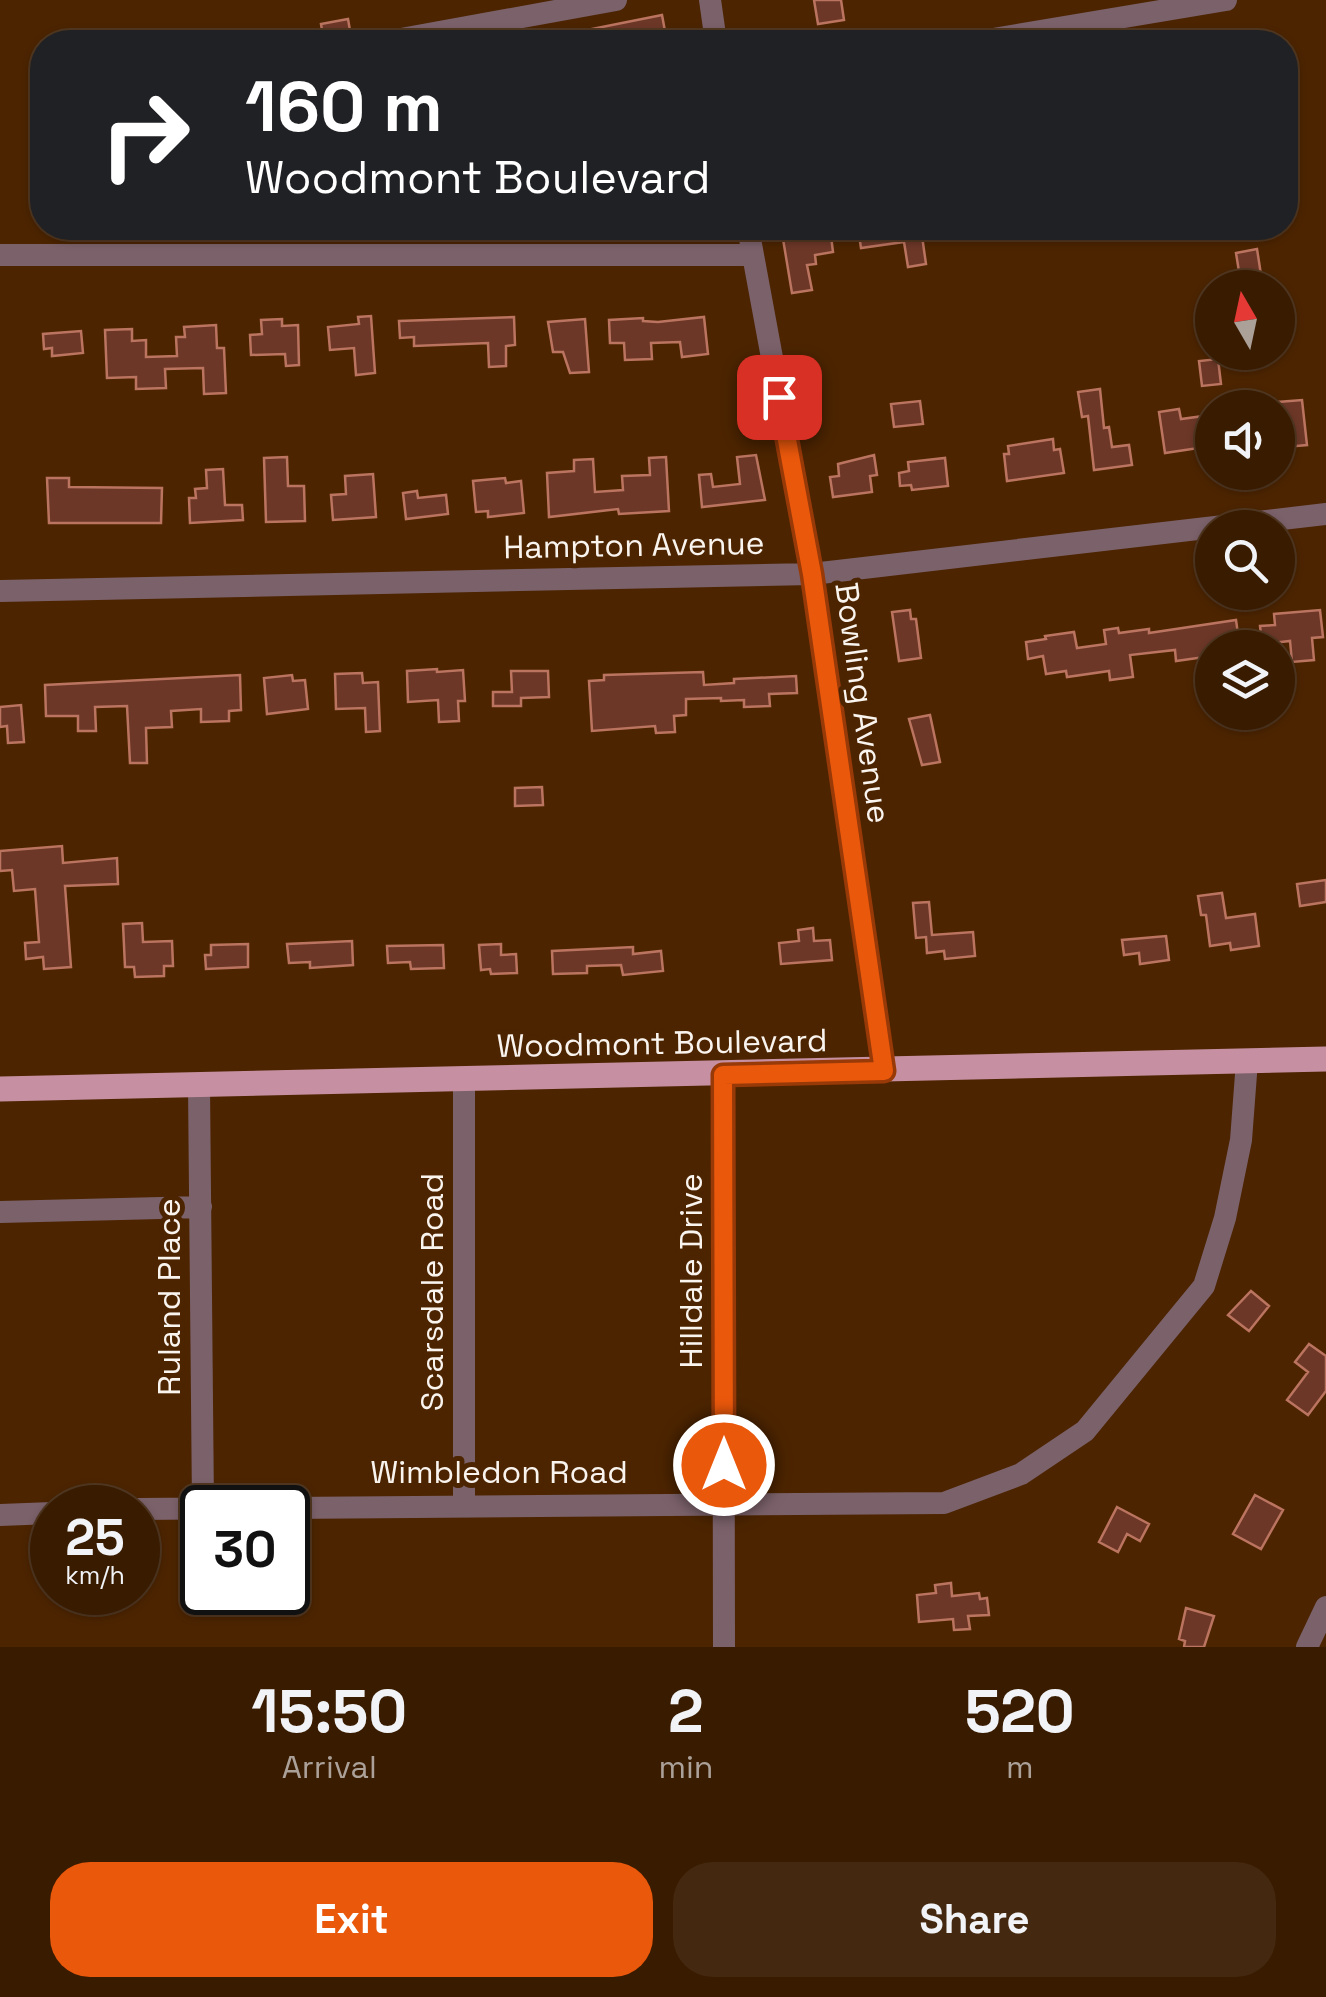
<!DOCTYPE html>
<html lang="en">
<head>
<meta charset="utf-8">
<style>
	body { margin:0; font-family:"Space Grotesk",sans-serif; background:#44280f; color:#f1f3f6; height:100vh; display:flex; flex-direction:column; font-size:38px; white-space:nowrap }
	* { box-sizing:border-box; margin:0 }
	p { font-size:32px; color:#aba199 }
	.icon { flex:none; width:55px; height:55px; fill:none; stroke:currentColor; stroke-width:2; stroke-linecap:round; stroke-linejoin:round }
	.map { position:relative; height:1647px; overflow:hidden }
	.side { display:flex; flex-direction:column; background:#391b00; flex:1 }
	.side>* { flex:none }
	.banner { position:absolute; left:30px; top:30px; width:1268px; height:210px; border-radius:40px; box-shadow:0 2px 8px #0004,0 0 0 2px #533922; background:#202124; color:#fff; overflow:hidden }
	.needle { width:65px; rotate:351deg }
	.tools { position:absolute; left:1195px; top:270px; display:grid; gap:20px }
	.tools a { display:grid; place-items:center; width:100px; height:100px; border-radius:50%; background:#391b00; box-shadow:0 2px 8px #0004,0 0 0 2px #533922; font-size:50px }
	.speed { position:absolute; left:30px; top:1485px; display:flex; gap:20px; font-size:50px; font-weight:700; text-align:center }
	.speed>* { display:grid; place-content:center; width:130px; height:130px; border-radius:50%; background:#391b00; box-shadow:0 2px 8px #0004,0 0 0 2px #533922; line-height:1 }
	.speed small { font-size:25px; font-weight:400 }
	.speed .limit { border:5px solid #111; border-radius:15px; background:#fff; color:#111 }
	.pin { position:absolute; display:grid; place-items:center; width:85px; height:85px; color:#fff; margin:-42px; border-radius:20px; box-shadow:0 5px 15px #0006 }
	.me { position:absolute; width:110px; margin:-55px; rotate:0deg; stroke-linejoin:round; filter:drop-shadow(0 0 8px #0008) }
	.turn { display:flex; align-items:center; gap:35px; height:210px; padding:0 50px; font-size:45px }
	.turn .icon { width:130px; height:130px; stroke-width:2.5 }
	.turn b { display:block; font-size:70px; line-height:85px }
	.eta { display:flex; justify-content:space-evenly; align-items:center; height:170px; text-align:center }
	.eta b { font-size:60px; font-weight:700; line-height:70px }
	.primary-button { display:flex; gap:20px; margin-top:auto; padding:20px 50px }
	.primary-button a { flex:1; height:115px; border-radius:40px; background:#ea580c; color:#fff; font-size:40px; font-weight:700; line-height:115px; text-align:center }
	.primary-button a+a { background:#44280f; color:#f1f3f6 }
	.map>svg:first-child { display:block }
	.building { fill:#6c3727; stroke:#bb745f; stroke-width:2.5 }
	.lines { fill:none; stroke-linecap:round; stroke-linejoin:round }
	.minor { stroke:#7b616a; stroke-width:22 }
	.major { stroke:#c690a2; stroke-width:25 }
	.route-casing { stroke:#983908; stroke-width:25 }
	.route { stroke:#ea580c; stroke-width:18 }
	.labels { text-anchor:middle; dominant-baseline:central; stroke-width:10; stroke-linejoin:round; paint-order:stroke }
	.street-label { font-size:32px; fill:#faf4ef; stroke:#4c2400 }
</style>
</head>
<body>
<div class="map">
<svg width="1326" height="1647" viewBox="0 0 1326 1647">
	<rect width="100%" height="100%" fill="#4c2400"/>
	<path class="building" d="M 814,0 L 841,0 L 844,20 L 818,24 Z
		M 662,15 L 667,42 L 558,42 L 557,36 Z
		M 348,19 L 352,42 L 324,42 L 321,24 Z
		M 795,228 L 830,228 L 833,252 L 815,255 L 816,264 L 807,265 L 812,290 L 792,293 L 782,233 L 795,231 Z
		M 858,228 L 914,228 L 915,237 L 922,236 L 926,264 L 908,267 L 904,242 L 861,248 Z
		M 1257,249 L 1262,281 L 1241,284 L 1236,253 Z
		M 371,316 L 375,373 L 356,375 L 354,348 L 330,350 L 328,327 L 359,324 L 358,317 Z
		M 514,317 L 515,345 L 506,346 L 506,366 L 489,367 L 488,343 L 414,346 L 414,337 L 400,338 L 399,321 Z
		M 704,317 L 708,354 L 682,357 L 680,342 L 651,343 L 652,359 L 625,360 L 624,343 L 610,343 L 609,320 L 643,318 L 643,321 L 658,322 Z
		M 282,319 L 282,326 L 298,325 L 299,365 L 286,366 L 285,354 L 251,355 L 250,335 L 262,334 L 261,320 Z
		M 585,319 L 589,372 L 570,373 L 563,352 L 553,352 L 548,322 Z
		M 216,325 L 217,348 L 224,348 L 226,393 L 204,394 L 203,368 L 165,369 L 166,388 L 136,389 L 136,377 L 107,378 L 105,330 L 132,329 L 132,341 L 146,340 L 146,357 L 177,356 L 176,337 L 185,337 L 184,327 Z
		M 81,331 L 83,353 L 52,356 L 52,348 L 44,349 L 43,334 Z
		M 1218,359 L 1221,384 L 1202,386 L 1199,361 Z
		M 1100,389 L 1104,428 L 1109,427 L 1112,447 L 1129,445 L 1132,465 L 1094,470 L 1088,416 L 1082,417 L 1078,392 Z
		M 1302,400 L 1307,445 L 1285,447 L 1284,441 L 1278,442 L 1278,402 Z
		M 920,401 L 923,424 L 894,427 L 891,404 Z
		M 1179,409 L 1181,419 L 1211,415 L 1212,446 L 1165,453 L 1159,412 Z
		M 1053,439 L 1054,450 L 1060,449 L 1064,473 L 1007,481 L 1004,454 L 1009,454 L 1008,446 Z
		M 756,455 L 765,500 L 702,507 L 699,475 L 711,474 L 713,487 L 740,484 L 737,457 Z
		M 874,455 L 877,475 L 870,476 L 872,492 L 833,497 L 830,477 L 839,476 L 838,464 Z
		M 287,457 L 288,486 L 304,486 L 305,521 L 266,522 L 264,458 Z
		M 666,457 L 669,511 L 619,514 L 618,509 L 549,517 L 547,473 L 574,471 L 574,460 L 593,459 L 595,492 L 623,490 L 622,476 L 650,475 L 649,458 Z
		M 945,458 L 948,486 L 912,490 L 911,485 L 900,486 L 899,473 L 909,471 L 908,462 Z
		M 223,469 L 225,505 L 242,505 L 243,520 L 190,523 L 189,498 L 196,498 L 195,489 L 207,488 L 206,470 Z
		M 373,474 L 376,517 L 333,520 L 331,495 L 346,494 L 345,476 Z
		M 47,478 L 69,478 L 69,487 L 162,488 L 161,523 L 49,523 Z
		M 505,478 L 506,483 L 521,481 L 524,513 L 488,517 L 488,511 L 476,512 L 473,481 Z
		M 417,491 L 418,498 L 446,495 L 448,514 L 406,519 L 403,493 Z
		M 910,610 L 911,619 L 916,619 L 921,658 L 899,661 L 892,612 Z
		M 1320,610 L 1323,637 L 1312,638 L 1314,660 L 1292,662 L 1290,641 L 1262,644 L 1260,626 L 1275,625 L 1274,614 Z
		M 1236,620 L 1240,648 L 1212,648 L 1212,656 L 1176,661 L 1175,650 L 1130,655 L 1133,677 L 1110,680 L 1109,671 L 1067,677 L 1066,671 L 1046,674 L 1043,656 L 1028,659 L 1026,642 L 1046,639 L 1045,636 L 1074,632 L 1077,648 L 1106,644 L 1104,630 L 1118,628 L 1119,633 L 1149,629 L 1149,633 Z
		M 437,669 L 437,672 L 463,670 L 465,701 L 458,701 L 459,721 L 439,722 L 438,700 L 408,702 L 407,671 Z
		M 511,671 L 548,671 L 549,697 L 521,698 L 521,706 L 493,706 L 493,692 L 512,692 Z
		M 703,672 L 704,685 L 734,683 L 734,679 L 796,676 L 797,693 L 769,694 L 770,706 L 744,707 L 744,700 L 721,701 L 721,698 L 686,699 L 686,715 L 674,716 L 675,732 L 656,733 L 655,726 L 592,731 L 589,681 L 604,680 L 604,675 Z
		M 362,673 L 363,683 L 378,682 L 380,731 L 366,732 L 365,708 L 336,709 L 335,674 Z
		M 240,675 L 241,710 L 229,711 L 229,721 L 201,722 L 201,709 L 171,711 L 172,727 L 146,728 L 147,763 L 130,763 L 127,706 L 95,707 L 96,731 L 78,731 L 78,716 L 46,716 L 45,685 Z
		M 292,675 L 293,681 L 305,680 L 308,709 L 267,714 L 264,678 Z
		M 21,705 L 24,742 L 8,743 L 7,726 L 0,727 L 0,707 Z
		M 930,715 L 940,762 L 922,765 L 909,719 Z
		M 542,787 L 543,805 L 515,806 L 515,788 Z
		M 62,846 L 63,863 L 117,858 L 118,884 L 65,886 L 71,967 L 44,969 L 43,957 L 26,959 L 25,943 L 39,942 L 35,889 L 14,891 L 12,870 L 0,871 L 0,851 Z
		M 1326,880 L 1326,902 L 1300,906 L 1297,884 Z
		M 1222,893 L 1226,918 L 1255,914 L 1259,946 L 1231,950 L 1230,943 L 1210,946 L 1206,915 L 1201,915 L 1198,896 Z
		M 929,902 L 932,935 L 973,932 L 975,956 L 945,959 L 944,951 L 927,953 L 926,937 L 916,938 L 913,903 Z
		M 142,923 L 143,942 L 172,941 L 173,966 L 164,966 L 164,976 L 135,977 L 134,967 L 125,967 L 123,924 Z
		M 813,928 L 814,941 L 830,940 L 832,960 L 781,964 L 779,943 L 799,941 L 798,930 Z
		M 1166,936 L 1169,960 L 1140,964 L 1139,953 L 1124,955 L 1122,940 Z
		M 352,941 L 353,965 L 310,968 L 310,962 L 289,963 L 287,944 Z
		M 248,944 L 248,967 L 206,969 L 205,955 L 211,955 L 211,945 Z
		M 501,944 L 501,955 L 516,954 L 517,973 L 491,974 L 490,969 L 481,970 L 479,945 Z
		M 443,945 L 444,968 L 411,969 L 410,962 L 388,963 L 387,946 Z
		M 633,947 L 633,954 L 661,951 L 663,971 L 623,975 L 621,965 L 587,966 L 587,973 L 553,974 L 552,951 Z
		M 1251,1291 L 1269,1306 L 1249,1331 L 1228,1315 Z
		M 1309,1344 L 1326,1356 L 1326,1391 L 1308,1415 L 1287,1400 L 1308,1372 L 1295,1362 Z
		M 1255,1495 L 1283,1510 L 1261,1549 L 1233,1534 Z
		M 1117,1507 L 1149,1524 L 1140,1541 L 1127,1534 L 1118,1552 L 1099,1542 Z
		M 951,1583 L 952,1596 L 979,1593 L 980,1599 L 987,1598 L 989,1615 L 968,1616 L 970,1629 L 954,1630 L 953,1619 L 919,1622 L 917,1595 L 936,1593 L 935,1585 Z
		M 1186,1608 L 1214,1616 L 1204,1647 L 1184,1647 L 1185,1641 L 1179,1639 Z"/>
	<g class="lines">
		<path class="minor" d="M 710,0 L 716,42
			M 390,41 L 616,0
			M 975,42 L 1226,0
			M 748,228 L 812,574 L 884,1071
			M 0,255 L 753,255
			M 0,591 L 812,574 L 1326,514
			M 723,1075 L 724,1647
			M 464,1079 L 464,1504
			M 199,1086 L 203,1507
			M 0,1212 L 201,1207
			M 138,1509 L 944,1503 L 1021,1474 L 1085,1431 L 1204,1286 L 1225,1218 L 1241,1140 L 1247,1061
			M 0,1515 L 52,1513
			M 1307,1647 L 1326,1607"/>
		<path class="major" d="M 0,1089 L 1326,1059"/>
	</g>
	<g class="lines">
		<g class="route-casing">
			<path id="route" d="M 724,1465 L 723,1075 L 884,1071 L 812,574 L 779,397"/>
		</g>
		<use href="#route" class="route"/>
	</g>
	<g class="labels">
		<g class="street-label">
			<text transform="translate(634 545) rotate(-1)">Hampton Avenue</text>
			<text transform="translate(863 703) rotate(82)">Bowling Avenue</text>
			<text transform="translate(662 1043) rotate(-1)">Woodmont Boulevard</text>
			<text transform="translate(691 1271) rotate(-90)">Hilldale Drive</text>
			<text transform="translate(432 1292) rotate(-90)">Scarsdale Road</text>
			<text transform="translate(169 1297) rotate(-90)">Ruland Place</text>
			<text x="499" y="1472">Wimbledon Road</text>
		</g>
	</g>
</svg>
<div class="tools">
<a><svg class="needle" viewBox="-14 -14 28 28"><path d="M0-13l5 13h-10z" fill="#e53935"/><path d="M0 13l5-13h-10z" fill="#aba199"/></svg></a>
<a><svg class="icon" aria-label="sound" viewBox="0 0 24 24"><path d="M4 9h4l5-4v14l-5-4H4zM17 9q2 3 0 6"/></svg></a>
<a><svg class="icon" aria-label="search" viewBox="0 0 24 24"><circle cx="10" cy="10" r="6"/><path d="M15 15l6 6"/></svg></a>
<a><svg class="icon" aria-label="layers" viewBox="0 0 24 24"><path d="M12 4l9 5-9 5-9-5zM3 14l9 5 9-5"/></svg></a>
</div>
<div class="speed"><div>25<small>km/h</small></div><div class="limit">30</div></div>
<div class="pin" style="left:779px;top:397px;background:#d93025"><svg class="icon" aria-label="arrive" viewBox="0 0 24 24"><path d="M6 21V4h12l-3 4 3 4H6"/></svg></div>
<svg class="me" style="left:724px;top:1465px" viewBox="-20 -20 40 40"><circle r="17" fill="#ea580c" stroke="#fff" stroke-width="3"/><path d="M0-11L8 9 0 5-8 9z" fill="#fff"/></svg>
<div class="banner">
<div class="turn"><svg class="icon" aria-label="right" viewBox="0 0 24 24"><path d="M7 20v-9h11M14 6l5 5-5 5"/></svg><div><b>160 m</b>Woodmont Boulevard</div></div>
</div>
</div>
<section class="side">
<div class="eta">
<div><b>15:50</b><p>Arrival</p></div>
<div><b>2</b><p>min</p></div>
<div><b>520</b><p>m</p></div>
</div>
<div class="primary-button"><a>Exit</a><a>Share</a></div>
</section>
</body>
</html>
